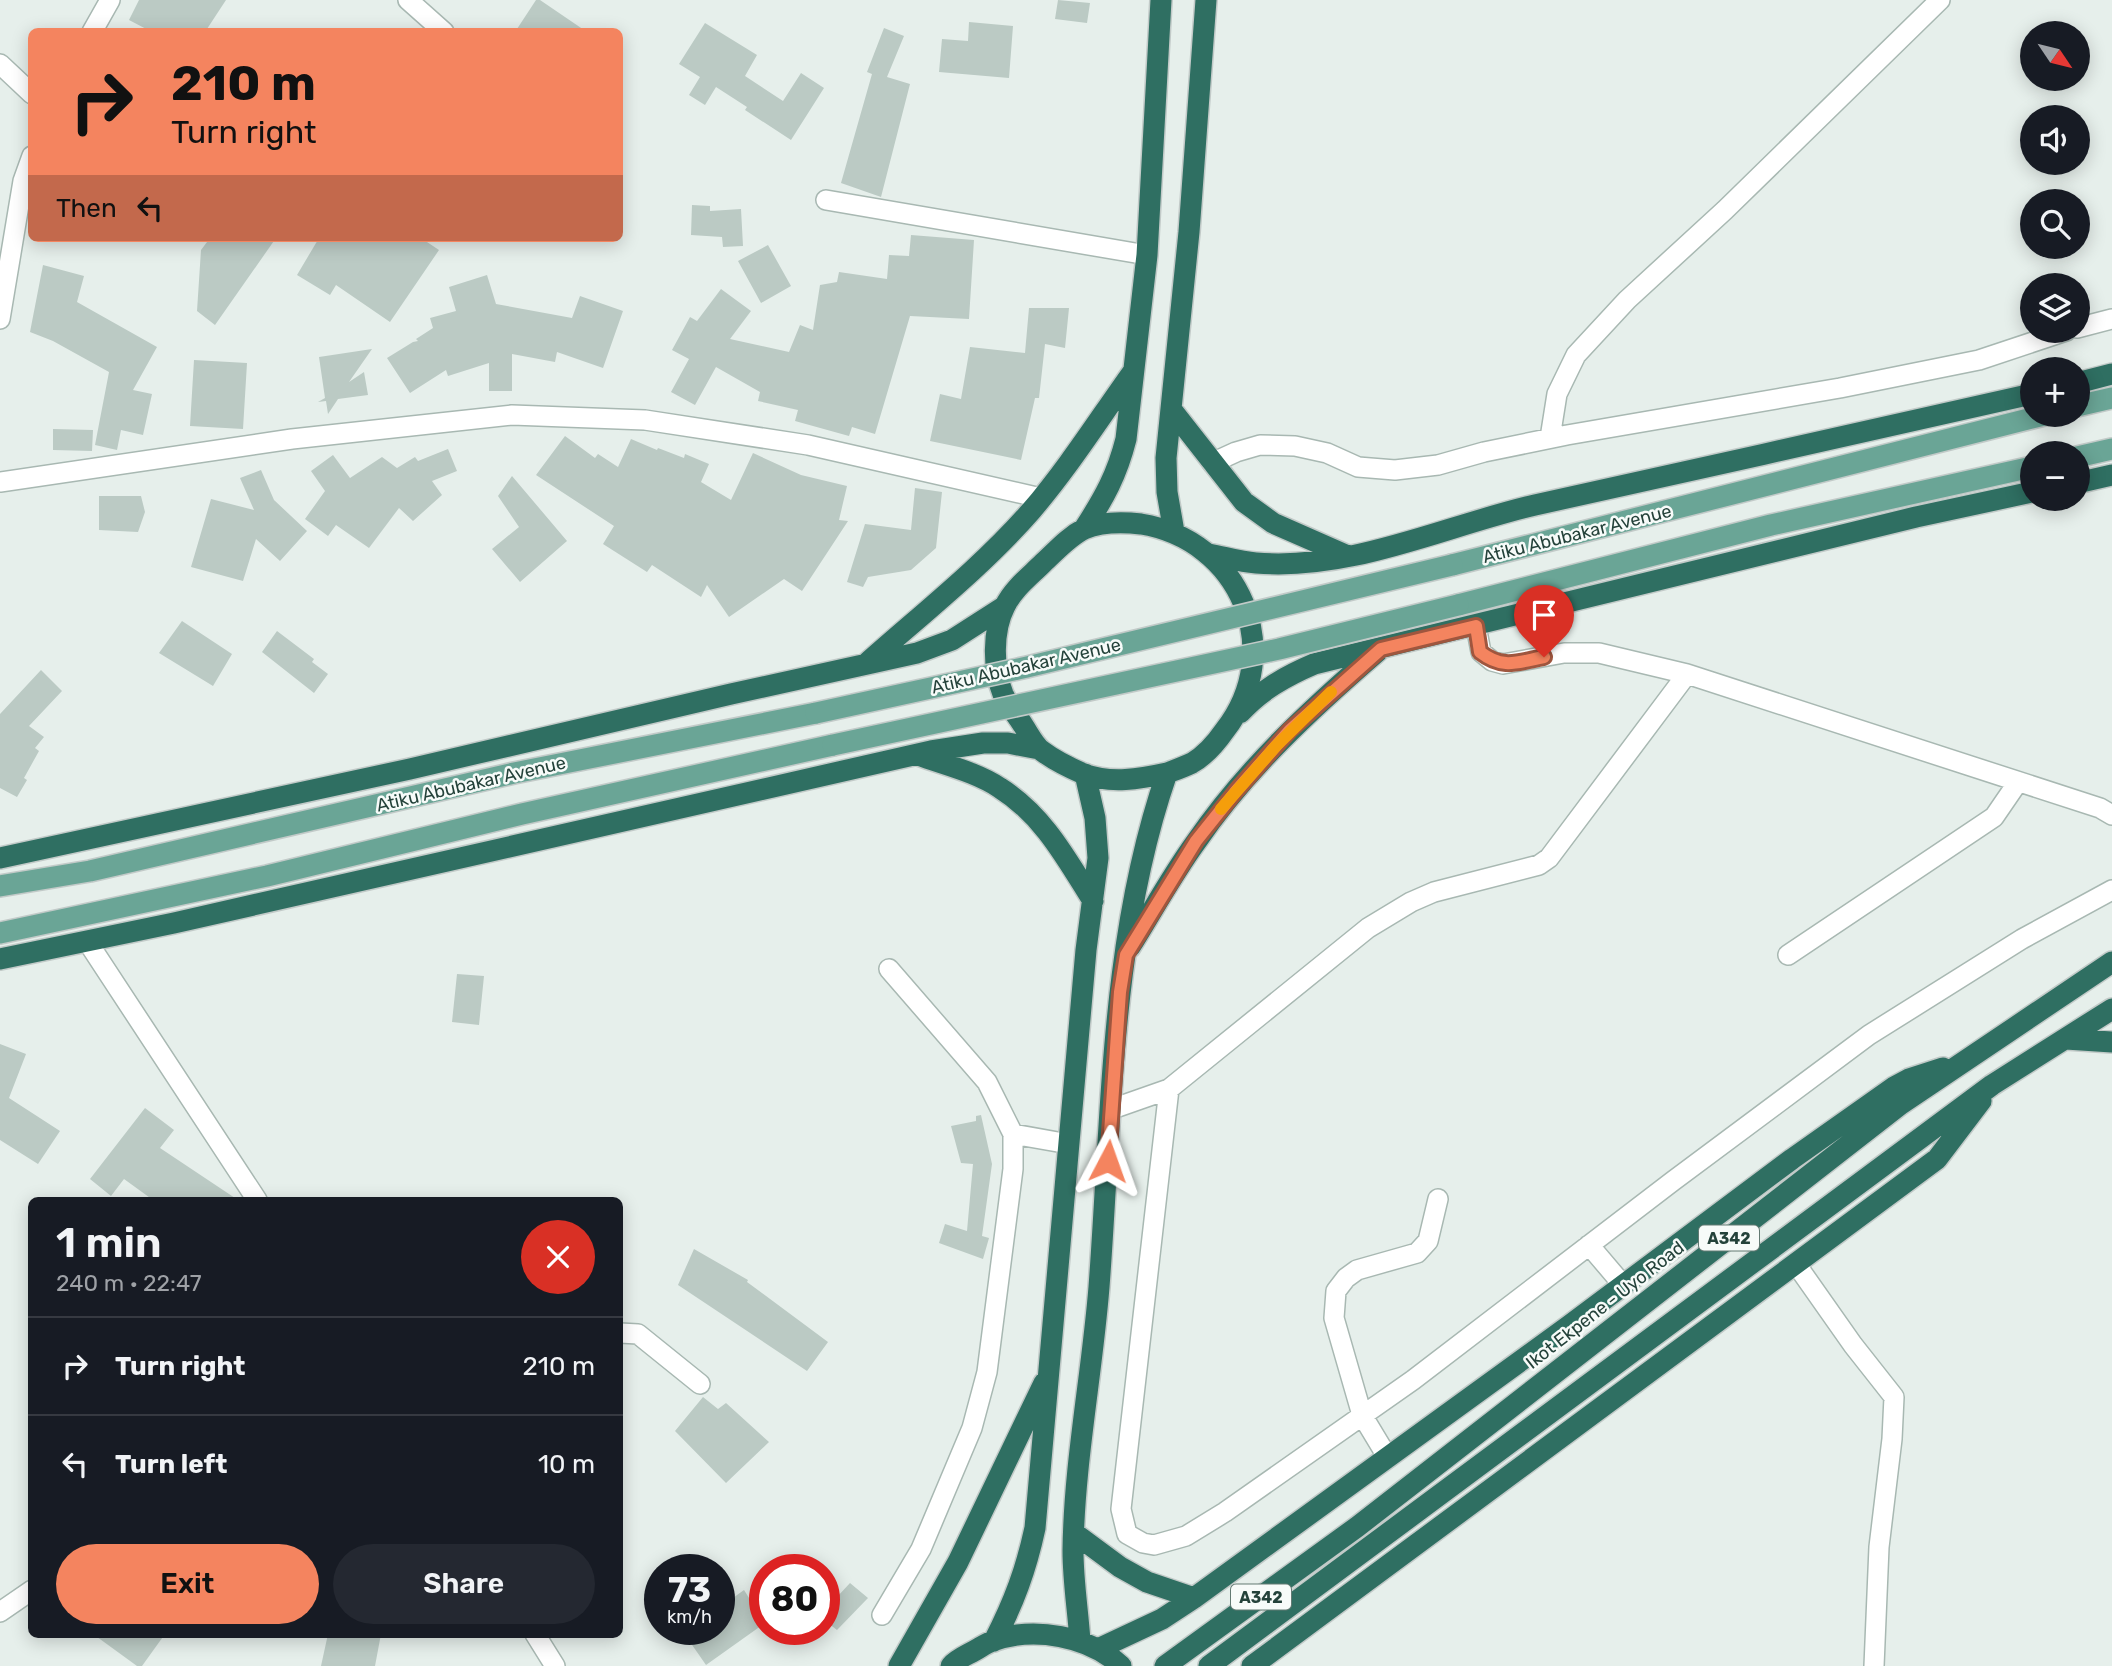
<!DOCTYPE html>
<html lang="en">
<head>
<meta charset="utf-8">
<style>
	body { margin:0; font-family:Rubik,sans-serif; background:#242831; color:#f1f3f6; height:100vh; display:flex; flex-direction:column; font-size:26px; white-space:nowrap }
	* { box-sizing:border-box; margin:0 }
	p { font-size:23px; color:#9ea1a6 }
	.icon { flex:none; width:38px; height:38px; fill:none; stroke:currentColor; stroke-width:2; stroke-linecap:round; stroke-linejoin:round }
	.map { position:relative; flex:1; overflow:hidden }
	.panel { position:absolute; left:28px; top:1197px; width:595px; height:441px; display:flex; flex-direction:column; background:#171b24; border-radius:10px; box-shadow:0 4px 18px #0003 }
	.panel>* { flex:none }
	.hud { position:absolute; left:28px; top:28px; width:595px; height:214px; border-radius:10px; box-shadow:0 4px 18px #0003; background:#f4845f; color:#111; overflow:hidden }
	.needle { width:46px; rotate:125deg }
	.fabs { position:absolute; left:2020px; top:21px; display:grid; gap:14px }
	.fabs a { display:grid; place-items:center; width:70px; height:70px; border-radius:50%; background:#171b24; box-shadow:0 4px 18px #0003; font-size:35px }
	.speed { position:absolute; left:644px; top:1554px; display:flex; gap:14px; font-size:35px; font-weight:700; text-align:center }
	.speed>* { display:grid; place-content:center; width:91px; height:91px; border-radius:50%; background:#171b24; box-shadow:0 4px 18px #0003; line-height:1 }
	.speed small { font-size:18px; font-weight:400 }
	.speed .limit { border:10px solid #d22; background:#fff; color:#111 }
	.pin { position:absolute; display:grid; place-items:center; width:60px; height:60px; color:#fff; margin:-72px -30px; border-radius:50% 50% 50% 0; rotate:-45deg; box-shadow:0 0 7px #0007 }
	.pin .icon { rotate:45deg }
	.me { position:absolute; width:77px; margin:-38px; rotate:4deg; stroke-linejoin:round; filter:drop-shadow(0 0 5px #0008) }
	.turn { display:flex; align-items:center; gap:24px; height:147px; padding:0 28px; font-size:32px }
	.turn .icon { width:91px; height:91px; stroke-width:2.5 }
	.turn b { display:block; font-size:49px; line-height:60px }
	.then { display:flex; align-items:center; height:66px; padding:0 28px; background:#0003; gap:14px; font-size:26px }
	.round { display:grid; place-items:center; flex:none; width:74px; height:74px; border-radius:37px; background:#242831 }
	.headline { display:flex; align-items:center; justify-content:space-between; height:119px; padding:0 28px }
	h1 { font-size:42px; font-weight:600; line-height:52px }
	.button { display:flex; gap:14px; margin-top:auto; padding:14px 28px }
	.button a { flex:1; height:80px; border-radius:42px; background:#f4845f; color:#111; font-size:28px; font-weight:600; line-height:80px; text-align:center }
	.button a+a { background:#242831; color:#f1f3f6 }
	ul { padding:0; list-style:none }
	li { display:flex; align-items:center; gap:21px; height:98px; padding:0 28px; border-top:2px solid #363941 }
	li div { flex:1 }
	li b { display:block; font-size:26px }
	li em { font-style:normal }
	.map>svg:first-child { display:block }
	.building { fill:#bbcac4 }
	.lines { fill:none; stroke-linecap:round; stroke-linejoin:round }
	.street-casing { stroke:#a8b8b2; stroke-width:22 }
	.primary-casing { stroke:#c2cac8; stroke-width:24 }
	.highway-casing { stroke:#c2cac8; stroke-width:24 }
	.street { stroke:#fff; stroke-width:19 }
	.primary { stroke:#6aa596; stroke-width:21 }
	.highway { stroke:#2f6f62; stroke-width:21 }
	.primary-bridge-casing { stroke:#c2cac8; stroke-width:24; stroke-linecap:butt }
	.primary-bridge { stroke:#6aa596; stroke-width:21 }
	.route-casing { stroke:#9f563e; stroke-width:18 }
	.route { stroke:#f4845f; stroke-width:12 }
	.slow { stroke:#f59e0b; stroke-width:12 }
	.labels { text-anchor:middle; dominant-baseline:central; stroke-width:5; stroke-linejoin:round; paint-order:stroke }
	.shield { fill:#f7fbf9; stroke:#637a73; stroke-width:2 }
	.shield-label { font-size:16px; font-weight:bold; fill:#24423a }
	.street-label { font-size:18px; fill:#24423a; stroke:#f7fbf9 }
</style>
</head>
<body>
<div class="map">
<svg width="2112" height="1666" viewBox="0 0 2112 1666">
	<rect width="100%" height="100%" fill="#e6efeb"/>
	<path class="building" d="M 139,0 L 226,0 L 205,32 L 152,32 L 129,20 Z
		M 536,0 L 540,0 L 587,32 L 515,32 Z
		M 1058,0 L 1090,3 L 1087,23 L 1055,19 Z
		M 969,22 L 1013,26 L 1009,78 L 939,72 L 942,39 L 968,41 Z
		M 705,23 L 757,55 L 745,76 L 783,101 L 801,73 L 824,88 L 791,140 L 745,110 L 747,107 L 716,87 L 705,105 L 689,95 L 700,77 L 679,64 Z
		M 884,28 L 904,36 L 887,77 L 910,84 L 881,197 L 841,183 L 872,74 L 867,72 Z
		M 692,205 L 710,206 L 710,211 L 741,209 L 743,246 L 723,247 L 722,237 L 691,235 Z
		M 911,235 L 974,240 L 969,319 L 910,316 L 875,434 L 852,427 L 849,436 L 795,421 L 798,410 L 758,401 L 760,392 L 716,367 L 695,405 L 671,392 L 689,359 L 672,350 L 690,317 L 697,321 L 721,289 L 751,311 L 730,339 L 789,352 L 800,325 L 813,330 L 820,285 L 837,282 L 839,272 L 887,279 L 889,255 L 909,256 Z
		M 210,238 L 276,238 L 215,325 L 197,311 L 201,250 Z
		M 319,238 L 421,238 L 439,250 L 390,322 L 336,285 L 330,295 L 297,275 Z
		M 768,245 L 791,286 L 761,303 L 738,261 Z
		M 43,265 L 84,276 L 77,302 L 157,347 L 133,390 L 152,394 L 143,435 L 121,430 L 117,450 L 95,445 L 109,372 L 53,341 L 30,332 Z
		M 487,275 L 496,304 L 572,318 L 580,296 L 623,311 L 603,368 L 557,352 L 555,362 L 512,354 L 512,391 L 489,391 L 489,363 L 448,376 L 446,370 L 410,393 L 387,358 L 413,342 L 418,341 L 416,339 L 433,328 L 430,318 L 456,311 L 449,287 Z
		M 1029,308 L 1069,308 L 1065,348 L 1045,344 L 1039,398 L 1035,398 L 1021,460 L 930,441 L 940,394 L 961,399 L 970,347 L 1025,353 Z
		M 372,349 L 349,382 L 364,372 L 368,395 L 338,399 L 328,414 L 326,401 L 318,402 L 325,398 L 319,357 Z
		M 194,360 L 247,363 L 243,429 L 190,426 Z
		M 53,429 L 93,430 L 92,451 L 53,450 Z
		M 565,436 L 595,458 L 598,454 L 618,467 L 631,439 L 657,450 L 658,448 L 684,458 L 685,454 L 709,464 L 701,482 L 731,500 L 753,453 L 801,475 L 847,486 L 839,520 L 848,521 L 802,591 L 784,579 L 729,617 L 707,585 L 701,597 L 652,565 L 647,572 L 603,544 L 614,526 L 536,475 Z
		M 448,449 L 457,471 L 432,481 L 442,495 L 413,521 L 399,508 L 369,548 L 336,525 L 328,536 L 305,519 L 325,491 L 311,471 L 333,455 L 350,478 L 382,457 L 397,468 L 415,457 L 418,461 Z
		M 261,470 L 274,500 L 307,531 L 280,561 L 256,539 L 243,581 L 191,567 L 211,499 L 254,510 L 240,478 Z
		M 512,476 L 567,541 L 520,582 L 492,549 L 519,527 L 498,496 Z
		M 915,488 L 942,492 L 936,548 L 911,570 L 868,577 L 863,587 L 847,582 L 865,524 L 911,530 Z
		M 99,496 L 141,496 L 145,512 L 138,532 L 99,530 Z
		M 182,621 L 232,654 L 213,686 L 159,653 Z
		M 277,631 L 314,659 L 312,662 L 328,674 L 314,693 L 262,652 Z
		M 41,670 L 62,691 L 29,726 L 44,737 L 35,748 L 39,751 L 24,778 L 27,780 L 17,797 L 0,788 L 0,714 Z
		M 457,974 L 484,976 L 479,1025 L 452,1022 Z
		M 0,1044 L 26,1054 L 9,1098 L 60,1131 L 38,1164 L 0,1140 Z
		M 145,1108 L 174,1130 L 160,1148 L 238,1200 L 153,1200 L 124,1179 L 111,1196 L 90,1179 Z
		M 981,1115 L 992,1164 L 982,1236 L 989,1238 L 983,1259 L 939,1243 L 945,1224 L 967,1231 L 973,1164 L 961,1163 L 951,1126 L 976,1121 L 976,1116 Z
		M 694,1249 L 748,1280 L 747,1282 L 828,1342 L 807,1371 L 678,1285 Z
		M 703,1397 L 718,1409 L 726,1403 L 769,1442 L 726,1483 L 675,1431 Z
		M 850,1583 L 868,1598 L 837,1630 L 824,1620 L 824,1611 Z
		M 744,1590 L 765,1623 L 706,1665 L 681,1629 L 719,1629 L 719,1608 Z
		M 93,1634 L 165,1634 L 142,1666 L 137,1666 Z
		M 328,1634 L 381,1634 L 375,1666 L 321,1666 Z"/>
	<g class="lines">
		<g class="street-casing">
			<path id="street" d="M 408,0 L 444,32
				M 92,32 L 110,0
				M 0,64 L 32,94
				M 826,200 L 1147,255
				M 0,319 L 23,181 L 32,156
				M 2077,328 L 2112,319
				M 1550,438 L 1557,394 L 1576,355 L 1627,300 L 1725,210 L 1940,0
				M 1212,463 L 1236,452 L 1260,445 L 1295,446 L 1327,453 L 1358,467 L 1395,470 L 1438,465 L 1484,452 L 1567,435 L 1840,388 L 1979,360 L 2066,331
				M 0,482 L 292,439 L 512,415 L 645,420 L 808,445 L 1041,498
				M 1476,626 L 1481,652 L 1492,661 L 1503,664 L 1564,653 L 1599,653 L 1687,674 L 2100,808 L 2112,815
				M 87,941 L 257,1200
				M 1788,955 L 1994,817 L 2018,782
				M 1169,1089 L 1121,1509 L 1127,1534 L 1143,1543 L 1154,1545 L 1186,1536 L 1225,1512 L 1413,1380 L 1673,1181 L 1869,1035 L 2022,939 L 2112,890
				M 1112,1109 L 1169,1089 L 1368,928 L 1411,902 L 1434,892 L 1539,865 L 1549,858 L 1687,674
				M 1013,1134 L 1069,1144
				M 1589,1245 L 1623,1285
				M 1796,1264 L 1853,1345 L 1894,1397 L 1892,1439 L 1879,1547 L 1874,1666
				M 620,1333 L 638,1334 L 700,1384
				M 1388,1458 L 1362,1415 L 1334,1318 L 1336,1291 L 1346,1278 L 1357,1270 L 1417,1253 L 1428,1241 L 1438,1199
				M 0,1612 L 32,1590
				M 882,1615 L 921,1549 L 972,1428 L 987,1372 L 1013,1169 L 1013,1134 L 987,1082 L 889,969
				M 535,1634 L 555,1666"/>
		</g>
		<g class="primary-casing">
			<path id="primary" d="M 2077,406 L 2112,398
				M 2077,457 L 2112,449
				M 1452,565 L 2044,415
				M 1458,605 L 1771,525 L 2032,467
				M 0,886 L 90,871 L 514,773 L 816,713
				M 0,933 L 267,876 L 522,814 L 833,745"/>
		</g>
		<g class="highway-casing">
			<path id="highway" d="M 2077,383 L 2112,374
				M 1171,409 L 1244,502 L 1273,523 L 1348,556
				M 2077,483 L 2112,475
				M 1084,529 C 1104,498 1117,475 1126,439 L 1147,255 L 1161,0
				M 1174,532 L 1167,492 L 1166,458 L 1189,232 L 1206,0
				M 1209,554 C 1225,557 1240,562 1256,563 C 1352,571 1444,526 1535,505 C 1701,468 1866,432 2032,394
				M 867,663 C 922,614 982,567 1031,511 C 1068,468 1099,419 1132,373
				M 1240,713 C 1261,690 1286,676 1314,664 L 1916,517 L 2032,492
				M 918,755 C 945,765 976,772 1000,788 C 1043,815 1066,858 1093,901
				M 0,858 L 410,769 L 731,694 L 917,653 L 952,640 L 1005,606
				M 1130,947 C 1152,912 1172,875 1196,842 C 1246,769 1311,709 1378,651
				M 0,959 L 174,923 L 931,751 L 983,743 L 1008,743 L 1039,749
				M 2066,1039 L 2112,1042
				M 1074,1533 L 1120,1567 L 1147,1582 L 1194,1598
				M 994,1641 C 1014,1602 1026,1570 1035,1528 L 1086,950 L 1098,858 L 1095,818 L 1085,774
				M 1080,1641 C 1078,1611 1073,1581 1073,1551 C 1074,1463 1092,1375 1099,1287 C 1112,1115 1110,937 1167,773 C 1175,770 1184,767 1192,763 C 1206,755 1216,743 1225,730 C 1287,650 1240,540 1141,524 C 1123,522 1101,522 1084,529 C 1068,537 1056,551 1043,563 C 1030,576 1013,589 1005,606 C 992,631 993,669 1003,694 C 1008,705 1017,715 1023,725 C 1029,734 1034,745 1042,751 C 1054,760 1070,768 1084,774 C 1111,784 1140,779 1167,773
				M 1098,1649 L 1162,1619 L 1194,1598 L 1570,1325 L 1792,1159 L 1894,1087 L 1909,1079 L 1943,1068
				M 899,1666 L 958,1562 L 1044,1383
				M 951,1666 C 957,1659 965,1656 974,1651 C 980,1648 986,1643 993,1641 C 1034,1626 1089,1636 1121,1666
				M 1165,1666 L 1357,1527 L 1901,1104 L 2112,962
				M 1209,1666 L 1992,1085 L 2112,1009
				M 1252,1666 L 1937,1159 L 1981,1101"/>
		</g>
		<use href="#street" class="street"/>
		<use href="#primary" class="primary"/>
		<use href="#highway" class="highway"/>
		<g class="primary-bridge-casing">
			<path id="primary-bridge" d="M 816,713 L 1027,667 L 1452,565
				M 833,745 L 1279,649 L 1458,605"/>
		</g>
		<use href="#primary-bridge" class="primary-bridge"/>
	</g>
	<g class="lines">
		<g class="route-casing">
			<path id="route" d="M 1108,1161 L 1120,992 L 1126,955 L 1196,841 L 1236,791 L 1290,730 L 1381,649 L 1476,626 L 1480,652 C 1503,670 1518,662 1544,657"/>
		</g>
		<use href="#route" class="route"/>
		<path class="slow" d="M 1221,809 L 1276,746 L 1331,692"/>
	</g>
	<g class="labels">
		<g class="shield">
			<rect x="1699" y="1225.5" width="60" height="25" rx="5"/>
			<rect x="1231" y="1584.5" width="60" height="25" rx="5"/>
		</g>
		<g class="shield-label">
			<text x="1729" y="1238">A342</text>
			<text x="1261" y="1597">A342</text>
		</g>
		<g class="street-label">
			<text transform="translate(1577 534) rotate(-14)">Atiku Abubakar Avenue</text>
			<text transform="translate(1026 666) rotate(-13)">Atiku Abubakar Avenue</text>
			<text transform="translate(471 784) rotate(-13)">Atiku Abubakar Avenue</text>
			<text transform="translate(1605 1305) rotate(-38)">Ikot Ekpene - Uyo Road</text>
		</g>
	</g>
</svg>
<div class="fabs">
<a><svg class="needle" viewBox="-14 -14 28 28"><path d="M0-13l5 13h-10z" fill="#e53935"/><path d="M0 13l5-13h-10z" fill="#9ea1a6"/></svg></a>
<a><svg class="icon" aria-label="sound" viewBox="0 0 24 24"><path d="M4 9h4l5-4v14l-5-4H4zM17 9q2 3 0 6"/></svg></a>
<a><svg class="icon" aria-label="search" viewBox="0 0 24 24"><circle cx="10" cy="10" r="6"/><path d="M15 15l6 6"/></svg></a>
<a><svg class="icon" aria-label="layers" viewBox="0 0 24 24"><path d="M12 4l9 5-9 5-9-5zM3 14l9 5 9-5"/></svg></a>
<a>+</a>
<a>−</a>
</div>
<div class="speed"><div>73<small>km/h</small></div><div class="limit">80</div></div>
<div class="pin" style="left:1544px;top:657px;background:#d93025"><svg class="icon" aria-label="arrive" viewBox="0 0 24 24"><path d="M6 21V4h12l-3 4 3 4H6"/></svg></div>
<svg class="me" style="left:1108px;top:1161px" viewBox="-20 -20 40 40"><path d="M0-17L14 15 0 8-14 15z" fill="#f4845f" stroke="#fff" stroke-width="4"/></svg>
<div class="hud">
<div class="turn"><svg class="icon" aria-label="right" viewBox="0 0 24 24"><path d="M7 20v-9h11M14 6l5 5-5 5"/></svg><div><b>210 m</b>Turn right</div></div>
<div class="then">Then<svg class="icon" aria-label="left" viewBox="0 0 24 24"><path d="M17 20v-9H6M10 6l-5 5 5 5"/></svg></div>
</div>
<section class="panel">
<div class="headline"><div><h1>1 min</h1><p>240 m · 22:47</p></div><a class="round" style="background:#d93025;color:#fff"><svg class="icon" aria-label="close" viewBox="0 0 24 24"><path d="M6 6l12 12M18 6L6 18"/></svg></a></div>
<ul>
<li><svg class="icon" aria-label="right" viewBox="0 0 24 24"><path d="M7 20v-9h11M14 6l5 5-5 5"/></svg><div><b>Turn right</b></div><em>210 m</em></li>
<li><svg class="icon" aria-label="left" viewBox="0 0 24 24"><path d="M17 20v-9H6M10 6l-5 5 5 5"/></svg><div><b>Turn left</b></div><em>10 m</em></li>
</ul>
<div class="button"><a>Exit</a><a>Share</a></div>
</section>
</div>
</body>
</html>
